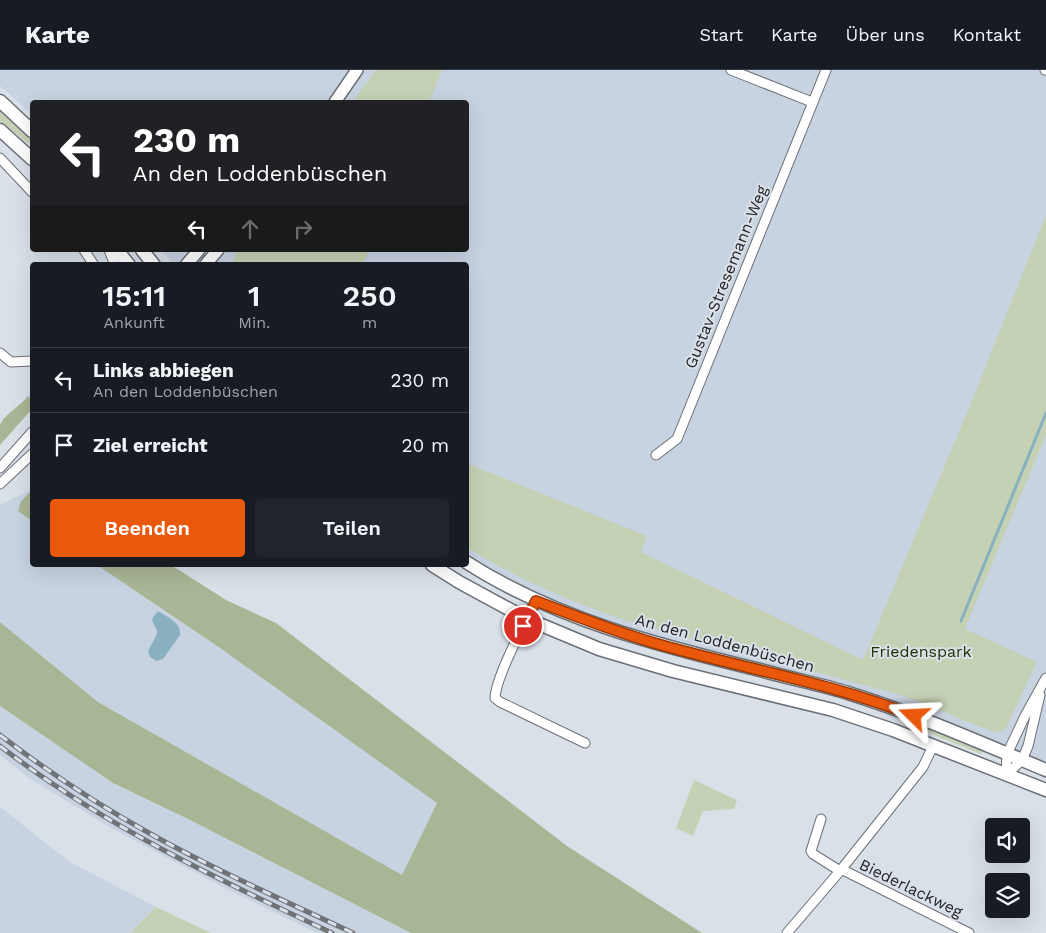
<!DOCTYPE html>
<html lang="de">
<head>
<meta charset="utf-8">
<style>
	body { margin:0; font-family:"Work Sans",sans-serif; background:#20242c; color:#f1f3f6; height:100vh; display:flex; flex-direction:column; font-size:19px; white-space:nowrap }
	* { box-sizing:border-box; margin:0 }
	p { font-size:16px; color:#9ea1a6 }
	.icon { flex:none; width:28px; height:28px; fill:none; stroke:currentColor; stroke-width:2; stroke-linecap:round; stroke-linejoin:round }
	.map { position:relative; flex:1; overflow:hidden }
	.details { position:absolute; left:30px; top:192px; width:439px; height:305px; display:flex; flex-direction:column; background:#171b24; border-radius:5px; box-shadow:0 5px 20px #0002 }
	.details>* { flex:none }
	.top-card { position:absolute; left:30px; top:30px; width:439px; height:152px; border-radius:5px; box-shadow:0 5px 20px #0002; background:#202124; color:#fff; overflow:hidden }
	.controls { position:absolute; left:985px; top:748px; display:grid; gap:10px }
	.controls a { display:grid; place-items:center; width:45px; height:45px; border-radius:5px; background:#171b24; box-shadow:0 5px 20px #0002; font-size:25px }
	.pin { position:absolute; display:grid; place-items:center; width:42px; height:42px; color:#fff; margin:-21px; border:2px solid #fff; border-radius:50%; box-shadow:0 1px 5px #0007 }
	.me { position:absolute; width:55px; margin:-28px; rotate:291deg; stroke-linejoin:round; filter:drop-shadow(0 0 4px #0008) }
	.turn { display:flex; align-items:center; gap:18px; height:105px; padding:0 20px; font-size:22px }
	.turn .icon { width:65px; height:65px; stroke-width:2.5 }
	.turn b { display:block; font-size:35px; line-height:42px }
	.lanes { display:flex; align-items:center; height:48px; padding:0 20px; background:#0003; justify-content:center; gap:25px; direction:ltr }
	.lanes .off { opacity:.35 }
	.eta { display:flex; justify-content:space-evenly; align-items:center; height:85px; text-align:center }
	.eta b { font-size:30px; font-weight:600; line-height:35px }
	.action { display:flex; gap:10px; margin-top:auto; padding:10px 20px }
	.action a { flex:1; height:58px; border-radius:5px; background:#ea580c; color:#fff; font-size:20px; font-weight:600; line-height:58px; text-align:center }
	.action a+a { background:#20242c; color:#f1f3f6 }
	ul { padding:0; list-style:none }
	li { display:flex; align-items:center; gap:15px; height:65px; padding:0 20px; border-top:1px solid #363941 }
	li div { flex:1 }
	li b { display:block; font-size:19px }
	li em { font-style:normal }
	header { display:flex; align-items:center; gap:30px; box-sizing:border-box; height:70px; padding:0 25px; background:#171b24; border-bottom:1px solid #363941 }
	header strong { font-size:24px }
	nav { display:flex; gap:28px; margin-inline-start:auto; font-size:18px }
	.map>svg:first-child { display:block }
	.built { fill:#c8d3e2 }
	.green { fill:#c5d1b4 }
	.forest { fill:#a9b695 }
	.water { fill:#89b0bf }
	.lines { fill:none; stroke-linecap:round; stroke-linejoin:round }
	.stream { stroke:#89b0bf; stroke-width:3 }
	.minor-casing { stroke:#6b7078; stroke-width:11 }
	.tertiary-casing { stroke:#6b7078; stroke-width:14 }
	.secondary-casing { stroke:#6b7078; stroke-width:15 }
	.minor { stroke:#fff; stroke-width:9 }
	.tertiary { stroke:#fff; stroke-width:11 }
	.secondary { stroke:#fff; stroke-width:12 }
	.rail-casing { stroke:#707479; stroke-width:5 }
	.rail { stroke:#d9e0e8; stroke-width:3; stroke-dasharray:9; stroke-linecap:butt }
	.route-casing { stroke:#983908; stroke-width:12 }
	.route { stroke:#ea580c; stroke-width:9 }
	.labels { text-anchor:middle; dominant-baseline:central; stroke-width:4; stroke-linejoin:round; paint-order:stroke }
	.street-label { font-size:16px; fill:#232528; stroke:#d9e0e8 }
	.park-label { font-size:16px; fill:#243300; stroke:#d9e0e8 }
</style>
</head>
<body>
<header>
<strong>Karte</strong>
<nav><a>Start</a><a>Karte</a><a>Über uns</a><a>Kontakt</a></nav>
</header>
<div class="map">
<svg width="1046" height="863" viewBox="0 0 1046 863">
	<rect width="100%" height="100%" fill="#d9e0e8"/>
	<path class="built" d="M 0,0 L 1046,0 L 1046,694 L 1003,676 L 620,558 L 538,524 L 466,486 L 466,195 L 174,195 L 161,180 L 466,180 L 466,32 L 32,32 L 32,44 L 0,16 Z
		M 32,419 L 21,431 L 18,441 L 32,451 L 32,495 L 97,495 L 220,578 L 437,733 L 402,805 L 98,632 L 0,552 L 0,435 Z
		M 0,636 L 113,713 L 188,749 L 411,863 L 317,863 L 221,816 L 111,758 L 32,710 L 0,685 Z
		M 0,737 L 70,792 L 156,837 L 130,863 L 0,863 Z"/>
	<path class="green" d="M 376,0 L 442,0 L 429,32 L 352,32 Z
		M 0,39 L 32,69 L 32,76 L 0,51 Z
		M 1046,145 L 1046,365 L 965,559 L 1037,592 L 1005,660 L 999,662 L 991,661 L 901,625 L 634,553 C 576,534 519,510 466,477 L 466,393 L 647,466 L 641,482 L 863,590 L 971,333 Z
		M 237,180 L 369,180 L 362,195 L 232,195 Z
		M 909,650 L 983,680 L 981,684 L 907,654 Z
		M 694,710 L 737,730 L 734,739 L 703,741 L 693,766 L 676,758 Z
		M 156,837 L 211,863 L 130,863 Z"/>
	<path class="forest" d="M 28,326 L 32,330 L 32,339 L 0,375 C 0,369 0,361 0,355 C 5,343 20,337 28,326 Z
		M 32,420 L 32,451 L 18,441 L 21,431 Z
		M 97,495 L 171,495 L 226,530 L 276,553 L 567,776 L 702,863 L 411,863 L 188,749 L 113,713 L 0,636 L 0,552 L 98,632 L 402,805 L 437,733 L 220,578 Z"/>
	<path class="water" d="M 158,541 C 167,547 182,553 180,565 L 163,589 L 156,591 L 150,587 L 148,581 L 157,564 L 157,560 L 153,553 L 152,549 Z"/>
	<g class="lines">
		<path class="stream" d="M 961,551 L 1046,343"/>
		<g class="minor-casing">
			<path id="minor" d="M 731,0 L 812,32
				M 1045,0 L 1046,0
				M 0,88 L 32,122
				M 84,180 L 94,195
				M 109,180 L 115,195
				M 0,283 L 11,292 L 32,291
				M 656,385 L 677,369 L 826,0
				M 0,398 L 32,362
				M 0,414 L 32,384
				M 536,531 C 525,553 496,606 495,628 L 500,632 L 585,673
				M 1006,705 L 1007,684 L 1025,646 L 1046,608
				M 1006,705 L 1022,690 L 1028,676 L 1040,625
				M 821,749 L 811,781 L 813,784 L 840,801
				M 841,799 L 969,863
				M 787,863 L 840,801 L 923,697 L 933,676"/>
		</g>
		<g class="tertiary-casing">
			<path id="tertiary" d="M 335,32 L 357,0
				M 186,195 L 199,180
				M 205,195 L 218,180"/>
		</g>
		<g class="secondary-casing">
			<path id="secondary" d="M 0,31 L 32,61
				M 0,60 L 32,89
				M 117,180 L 129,195
				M 142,180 L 154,195
				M 466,492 C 556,550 661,576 764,601 C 792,609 820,614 848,623 C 916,644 981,673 1046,700
				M 432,495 L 459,512 L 527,549 L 599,579 L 673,601 L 833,640 L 893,660 L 1046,720"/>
		</g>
		<use href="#minor" class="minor"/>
		<use href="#tertiary" class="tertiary"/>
		<use href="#secondary" class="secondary"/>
		<g class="rail-casing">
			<path id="rail" d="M 0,665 C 47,701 97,734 149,763 C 215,800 285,831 353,863
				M 0,676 C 101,754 217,809 332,863"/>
		</g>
		<use href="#rail" class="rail"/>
	</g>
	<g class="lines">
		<g class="route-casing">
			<path id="route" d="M 523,556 L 536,531 C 575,546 614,561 654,573 C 740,598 830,612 914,646"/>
		</g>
		<use href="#route" class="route"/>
	</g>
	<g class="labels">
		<g class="street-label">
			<text transform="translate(726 207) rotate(-68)">Gustav-Stresemann-Weg</text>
			<text transform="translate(725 573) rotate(15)">An den Loddenbüschen</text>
			<text transform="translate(911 818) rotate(26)">Biederlackweg</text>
		</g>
		<g class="park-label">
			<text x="921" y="581">Friedenspark</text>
		</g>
	</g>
</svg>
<div class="controls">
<a><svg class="icon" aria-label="sound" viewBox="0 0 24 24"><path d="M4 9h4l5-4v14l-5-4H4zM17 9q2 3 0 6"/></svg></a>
<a><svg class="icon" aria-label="layers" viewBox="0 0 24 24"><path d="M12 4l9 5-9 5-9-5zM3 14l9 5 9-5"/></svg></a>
</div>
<div class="pin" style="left:523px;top:556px;background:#d93025"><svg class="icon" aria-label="arrive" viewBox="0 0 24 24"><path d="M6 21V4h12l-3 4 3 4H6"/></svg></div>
<svg class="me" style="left:914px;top:646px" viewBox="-20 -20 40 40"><path d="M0-17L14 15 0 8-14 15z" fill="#ea580c" stroke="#fff" stroke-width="4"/></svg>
<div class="top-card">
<div class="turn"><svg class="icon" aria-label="left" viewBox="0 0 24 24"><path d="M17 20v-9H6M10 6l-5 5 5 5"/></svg><div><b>230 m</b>An den Loddenbüschen</div></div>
<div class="lanes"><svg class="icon" aria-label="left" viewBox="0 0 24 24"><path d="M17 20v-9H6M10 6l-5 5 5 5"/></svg><svg class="icon off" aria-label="ahead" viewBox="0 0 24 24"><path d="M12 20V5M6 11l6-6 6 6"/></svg><svg class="icon off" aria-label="right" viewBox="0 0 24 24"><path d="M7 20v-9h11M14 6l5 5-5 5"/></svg></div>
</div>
<section class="details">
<div class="eta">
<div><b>15:11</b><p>Ankunft</p></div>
<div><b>1</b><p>Min.</p></div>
<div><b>250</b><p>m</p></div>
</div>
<ul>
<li><svg class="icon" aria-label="left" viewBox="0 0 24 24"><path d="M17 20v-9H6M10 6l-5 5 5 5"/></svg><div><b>Links abbiegen</b><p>An den Loddenbüschen</p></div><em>230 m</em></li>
<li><svg class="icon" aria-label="arrive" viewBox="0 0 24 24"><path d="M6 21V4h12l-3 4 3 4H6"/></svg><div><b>Ziel erreicht</b></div><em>20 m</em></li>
</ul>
<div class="action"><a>Beenden</a><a>Teilen</a></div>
</section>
</div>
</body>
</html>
